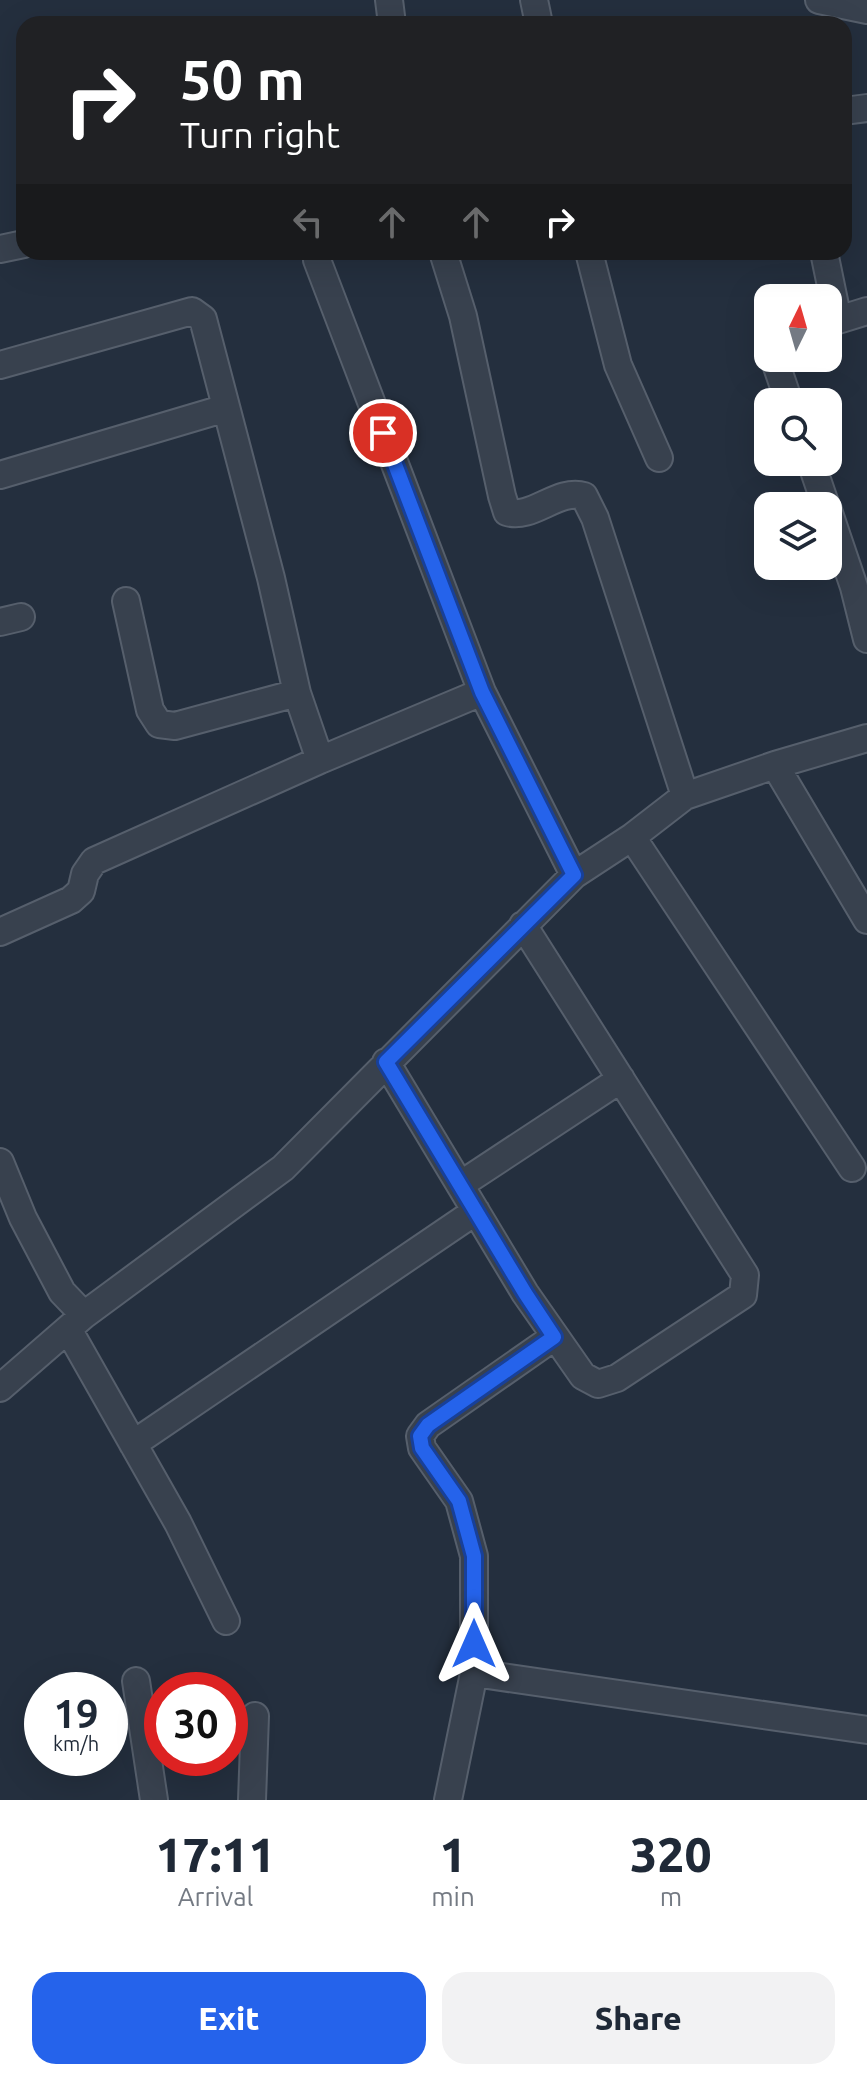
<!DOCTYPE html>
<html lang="en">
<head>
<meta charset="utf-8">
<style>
	body { margin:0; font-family:Ubuntu,sans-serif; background:#f2f2f3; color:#1f2937; height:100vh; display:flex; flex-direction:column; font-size:30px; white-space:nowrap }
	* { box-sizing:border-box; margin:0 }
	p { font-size:26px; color:#747a83 }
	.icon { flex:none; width:44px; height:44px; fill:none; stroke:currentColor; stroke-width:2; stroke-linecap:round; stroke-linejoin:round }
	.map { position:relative; height:1800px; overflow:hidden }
	.panel { display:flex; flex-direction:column; background:#fff; flex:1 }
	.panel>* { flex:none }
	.guide { position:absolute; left:16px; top:16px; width:836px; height:244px; border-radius:24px; box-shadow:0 8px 32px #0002; background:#202124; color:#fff; overflow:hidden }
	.needle { width:52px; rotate:5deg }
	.fabs { position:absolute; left:754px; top:284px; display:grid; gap:16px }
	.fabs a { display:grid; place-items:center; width:88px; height:88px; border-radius:16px; background:#fff; box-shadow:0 8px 32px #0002; font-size:40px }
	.speed { position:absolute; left:24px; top:1672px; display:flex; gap:16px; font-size:40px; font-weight:700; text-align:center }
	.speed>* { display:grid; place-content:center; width:104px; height:104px; border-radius:50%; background:#fff; box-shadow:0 8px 32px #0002; line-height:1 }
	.speed small { font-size:20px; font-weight:400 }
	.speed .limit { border:12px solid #d22; background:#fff; color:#111 }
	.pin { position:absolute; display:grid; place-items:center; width:68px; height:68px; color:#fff; margin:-34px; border:4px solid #fff; border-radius:50%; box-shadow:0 2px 8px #0007 }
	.me { position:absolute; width:88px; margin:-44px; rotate:0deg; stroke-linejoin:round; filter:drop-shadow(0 0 6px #0008) }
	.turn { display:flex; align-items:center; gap:28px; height:168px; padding:0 32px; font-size:36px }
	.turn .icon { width:104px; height:104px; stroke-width:2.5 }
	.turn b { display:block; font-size:56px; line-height:68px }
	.lanes { display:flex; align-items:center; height:76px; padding:0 32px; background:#0003; justify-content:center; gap:40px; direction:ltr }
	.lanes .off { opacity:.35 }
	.eta { display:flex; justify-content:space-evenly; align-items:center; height:136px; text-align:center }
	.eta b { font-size:48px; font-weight:800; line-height:56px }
	.cta { display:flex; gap:16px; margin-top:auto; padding:16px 32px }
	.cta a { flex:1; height:92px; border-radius:24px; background:#2563eb; color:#fff; font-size:32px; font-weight:800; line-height:92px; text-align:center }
	.cta a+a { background:#f2f2f3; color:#1f2937 }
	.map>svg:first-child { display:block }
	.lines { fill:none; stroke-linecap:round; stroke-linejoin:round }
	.minor-casing { stroke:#565f6c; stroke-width:30 }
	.minor { stroke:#38414e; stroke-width:26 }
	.route-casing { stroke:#184099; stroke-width:20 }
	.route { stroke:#2563eb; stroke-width:14 }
</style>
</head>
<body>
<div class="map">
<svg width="867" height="1800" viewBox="0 0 867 1800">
	<rect width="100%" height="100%" fill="#242f3e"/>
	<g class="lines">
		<g class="minor-casing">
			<path id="minor" d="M 389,0 L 392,24
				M 534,0 L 539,24
				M 819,0 L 867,10
				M 844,111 L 867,108
				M 0,249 L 24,244
				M 443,252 L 463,316 L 502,496 L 507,512 C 532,520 558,488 584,496 L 595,518 L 685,796
				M 589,252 L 618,365 L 659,458
				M 824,252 L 838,320 L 867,311
				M 317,260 L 482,692 L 574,875
				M 774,358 L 789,402
				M 0,365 L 192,311 L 203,319 L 271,578 L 297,693 L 320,760
				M 811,462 L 826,506
				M 0,475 L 226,408
				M 828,510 L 854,587 L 867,639
				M 126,601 L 150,710 L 159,724 L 175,726 L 297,693
				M 0,622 L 21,617
				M 775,765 L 867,920
				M 632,837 L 852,1168
				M 0,932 L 71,900 L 81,891 L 85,874 L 94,861 L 320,760 L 482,692
				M 386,1062 L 525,1293 L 583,1376 L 598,1384 L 617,1378 L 743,1295 L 745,1275 L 523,925
				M 0,1162 L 23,1218 L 62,1292 L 84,1315
				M 460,1185 L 621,1079
				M 68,1329 L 178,1523 L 226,1621
				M 0,1388 L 84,1315 L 283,1168 L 574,875 L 632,837 L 685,796 L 775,765 L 867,738
				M 133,1444 L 476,1211
				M 474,1673 L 474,1556 L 459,1501 L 422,1448 L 420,1436 L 428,1425 L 554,1337
				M 136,1681 L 154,1800
				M 252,1800 L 255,1716
				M 448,1800 L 474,1673 L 867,1730"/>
		</g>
		<use href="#minor" class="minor"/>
	</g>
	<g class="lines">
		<g class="route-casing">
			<path id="route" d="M 383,433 L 482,692 L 574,875 L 386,1062 L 525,1293 L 554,1337 L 428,1425 L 420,1436 L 422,1448 L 459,1501 L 474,1556 L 474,1644"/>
		</g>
		<use href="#route" class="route"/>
	</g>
</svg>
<div class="fabs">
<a><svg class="needle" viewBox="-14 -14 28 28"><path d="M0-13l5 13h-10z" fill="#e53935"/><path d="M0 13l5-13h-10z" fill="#747a83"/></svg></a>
<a><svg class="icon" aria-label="search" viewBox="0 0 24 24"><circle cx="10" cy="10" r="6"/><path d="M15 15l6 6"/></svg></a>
<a><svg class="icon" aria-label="layers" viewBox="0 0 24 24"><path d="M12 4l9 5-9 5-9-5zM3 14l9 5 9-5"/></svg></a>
</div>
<div class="speed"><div>19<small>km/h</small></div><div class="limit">30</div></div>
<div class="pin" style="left:383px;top:433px;background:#d93025"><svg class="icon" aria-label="arrive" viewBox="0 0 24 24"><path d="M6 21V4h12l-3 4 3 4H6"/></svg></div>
<svg class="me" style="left:474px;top:1644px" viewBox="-20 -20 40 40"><path d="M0-17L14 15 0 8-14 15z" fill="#2563eb" stroke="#fff" stroke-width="4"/></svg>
<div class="guide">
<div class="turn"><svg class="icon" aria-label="right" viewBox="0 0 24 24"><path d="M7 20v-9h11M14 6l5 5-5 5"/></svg><div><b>50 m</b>Turn right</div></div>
<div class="lanes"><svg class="icon off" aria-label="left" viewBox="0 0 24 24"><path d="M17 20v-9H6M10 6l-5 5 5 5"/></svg><svg class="icon off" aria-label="ahead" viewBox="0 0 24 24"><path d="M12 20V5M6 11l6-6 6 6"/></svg><svg class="icon off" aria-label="ahead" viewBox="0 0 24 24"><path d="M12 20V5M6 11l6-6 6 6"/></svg><svg class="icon" aria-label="right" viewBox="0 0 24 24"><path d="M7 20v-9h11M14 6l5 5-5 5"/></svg></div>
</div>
</div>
<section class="panel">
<div class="eta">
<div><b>17:11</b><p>Arrival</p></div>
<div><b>1</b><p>min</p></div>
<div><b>320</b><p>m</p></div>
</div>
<div class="cta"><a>Exit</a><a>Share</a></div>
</section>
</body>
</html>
